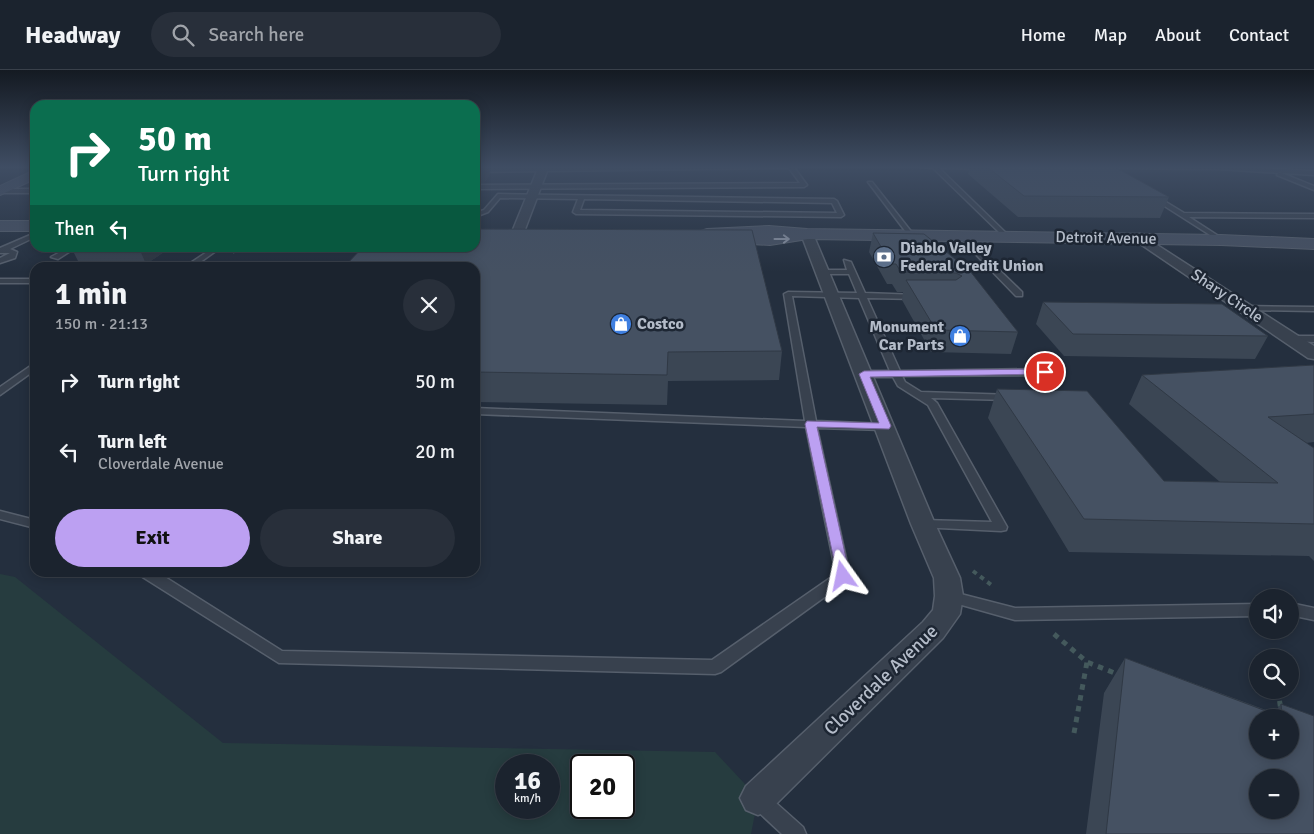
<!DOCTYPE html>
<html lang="en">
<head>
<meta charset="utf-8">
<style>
	body { margin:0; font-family:Signika,sans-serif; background:#282f3a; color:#f1f3f6; height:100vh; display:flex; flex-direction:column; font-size:19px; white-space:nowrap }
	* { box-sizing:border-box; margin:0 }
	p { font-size:16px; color:#a0a4aa }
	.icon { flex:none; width:28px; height:28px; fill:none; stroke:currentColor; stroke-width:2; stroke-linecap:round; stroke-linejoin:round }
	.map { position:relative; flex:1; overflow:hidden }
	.sheet { position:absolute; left:30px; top:192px; width:450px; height:315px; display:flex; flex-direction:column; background:#1b232e; border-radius:15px; box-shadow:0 2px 12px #0003,0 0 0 1px #39404a }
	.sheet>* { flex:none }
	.hud { position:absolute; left:30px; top:30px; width:450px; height:152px; border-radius:15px; box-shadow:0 2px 12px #0003,0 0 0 1px #39404a; background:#0b6e4f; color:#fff; overflow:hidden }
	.buttons { position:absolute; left:1249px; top:519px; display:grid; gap:10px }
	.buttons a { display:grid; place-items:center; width:50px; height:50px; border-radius:50%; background:#1b232e; box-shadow:0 2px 12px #0003,0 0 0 1px #39404a; font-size:25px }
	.speed { position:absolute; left:495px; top:684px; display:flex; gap:10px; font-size:25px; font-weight:700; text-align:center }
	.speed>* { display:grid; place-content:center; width:65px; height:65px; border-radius:50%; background:#1b232e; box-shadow:0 2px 12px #0003,0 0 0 1px #39404a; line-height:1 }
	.speed small { font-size:12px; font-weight:400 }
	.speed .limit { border:2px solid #111; border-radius:8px; background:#fff; color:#111 }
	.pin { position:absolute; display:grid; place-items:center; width:42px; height:42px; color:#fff; margin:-21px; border:2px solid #fff; border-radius:50%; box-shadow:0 1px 5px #0007 }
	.me { position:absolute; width:55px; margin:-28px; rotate:348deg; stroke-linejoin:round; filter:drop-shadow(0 0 4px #0008) }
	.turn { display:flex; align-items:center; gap:18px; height:105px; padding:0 25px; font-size:22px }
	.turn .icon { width:65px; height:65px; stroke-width:2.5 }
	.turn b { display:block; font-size:35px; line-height:42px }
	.then { display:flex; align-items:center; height:48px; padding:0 25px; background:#0003; gap:10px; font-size:19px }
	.round { display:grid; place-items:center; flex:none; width:52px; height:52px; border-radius:26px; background:#282f3a }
	.headline { display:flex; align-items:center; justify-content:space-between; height:85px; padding:0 25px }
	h1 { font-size:30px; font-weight:700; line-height:38px }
	.button { display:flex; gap:10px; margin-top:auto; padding:10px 25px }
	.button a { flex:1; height:58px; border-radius:30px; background:#bca0f2; color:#111; font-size:20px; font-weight:700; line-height:58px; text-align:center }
	.button a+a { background:#282f3a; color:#f1f3f6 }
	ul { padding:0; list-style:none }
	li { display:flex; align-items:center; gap:15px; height:70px; padding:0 25px }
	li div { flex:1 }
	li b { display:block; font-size:19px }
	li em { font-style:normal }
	header { display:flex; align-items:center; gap:30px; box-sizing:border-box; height:70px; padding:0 25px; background:#1b232e; border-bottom:1px solid #39404a }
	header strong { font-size:24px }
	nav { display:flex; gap:28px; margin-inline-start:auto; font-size:18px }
	.search { width:350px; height:45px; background:#282f3a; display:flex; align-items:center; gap:12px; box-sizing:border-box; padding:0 18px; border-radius:28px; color:#a0a4aa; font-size:19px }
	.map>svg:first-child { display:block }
	.green { fill:#263c3f; fill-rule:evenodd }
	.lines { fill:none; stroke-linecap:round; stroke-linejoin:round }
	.lane-casing { stroke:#565f6c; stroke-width:3 }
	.street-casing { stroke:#565f6c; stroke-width:3 }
	.secondary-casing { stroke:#565f6c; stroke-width:2 }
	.path-far2 { stroke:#44595c; stroke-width:2; stroke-dasharray:2 2; stroke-linecap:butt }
	.path-far1 { stroke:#44595c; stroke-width:4; stroke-dasharray:4.5 4.5; stroke-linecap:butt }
	.path { stroke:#44595c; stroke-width:5; stroke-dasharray:5.5 5.5; stroke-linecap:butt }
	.lane { fill:#38414e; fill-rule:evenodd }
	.street { fill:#38414e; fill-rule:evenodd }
	.secondary { fill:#465061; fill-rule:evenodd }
	.wall { fill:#3b4654 }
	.shaded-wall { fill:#303945 }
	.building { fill:#455162; stroke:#303945; fill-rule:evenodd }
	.oneway { stroke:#8e96a5 }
	.route { fill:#bca0f2; stroke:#7a689d }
	.labels { text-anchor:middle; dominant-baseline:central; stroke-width:5; stroke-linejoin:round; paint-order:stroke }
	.far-street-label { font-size:16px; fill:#b4bcc9; stroke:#1d2633 }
	.far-poi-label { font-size:16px; font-weight:bold; fill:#b4bcc9; stroke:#1d2633; text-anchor:start }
	.street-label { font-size:19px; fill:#b4bcc9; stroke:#1d2633 }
</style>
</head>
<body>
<header>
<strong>Headway</strong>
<div class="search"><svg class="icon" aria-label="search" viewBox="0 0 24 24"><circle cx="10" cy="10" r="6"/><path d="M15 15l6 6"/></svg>Search here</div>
<nav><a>Home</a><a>Map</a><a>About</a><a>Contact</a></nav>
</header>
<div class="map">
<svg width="1314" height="764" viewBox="0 0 1314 764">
	<rect width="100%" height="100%" fill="#242f3e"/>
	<path class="green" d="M 0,504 L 15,507 L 223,673 L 715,682 L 758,728 L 751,764 L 0,764 ZM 506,695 L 549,695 L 549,738 L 506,738 ZM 581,695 L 624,695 L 624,738 L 581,738 Z"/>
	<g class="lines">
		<g class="lane-casing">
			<path id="lane" d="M 543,96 L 793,96 L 807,115 L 804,117 L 475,119 L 475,115 L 800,113 L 789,98 L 475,102 L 475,98 L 541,98 Z
				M 908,96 L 986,96 L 984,99 L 939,98 L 1008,165 L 1008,167 L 1004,167 L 933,98 Z
				M 1100,96 L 1219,96 L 1314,101 L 1314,105 L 1218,99 L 1098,98 Z
				M 1279,102 L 1314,116 L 1314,120 L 1277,105 Z
				M 868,112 L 872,112 L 913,164 L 913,166 L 909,166 Z
				M 1,119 L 35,119 L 35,123 L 1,123 Z
				M 498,124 L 834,129 L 837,131 L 844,145 L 841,147 L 576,144 L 573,142 L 578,129 L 500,128 L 488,142 L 475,147 L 475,143 L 484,140 ZM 584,129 L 832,133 L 837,143 L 580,140 Z
				M 1152,126 L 1156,126 L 1184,143 L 1314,144 L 1314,148 L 1189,147 L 1223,169 L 1223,171 L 1221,172 L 1152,128 Z
				M 35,163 L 35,167 L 10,179 L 17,182 L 15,188 L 0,193 L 0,188 L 10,183 L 0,183 L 0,178 Z
				M 958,164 L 962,164 L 1022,222 L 1022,226 L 1016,226 L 958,166 Z
				M 68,178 L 75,178 L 58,189 L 51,187 Z
				M 213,178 L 220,178 L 192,198 L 183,198 Z
				M 844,190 L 851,192 L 865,223 L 918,225 L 922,227 L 918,229 L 867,228 L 900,301 L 1045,299 L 1050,302 L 1045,305 L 902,306 L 905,312 L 921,322 L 1013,325 L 1014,327 L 1009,330 L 931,328 L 937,333 L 1007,457 L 1006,460 L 1001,461 L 918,457 L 917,454 L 918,451 L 923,450 L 992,452 L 928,335 L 898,316 L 893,307 L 864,307 L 859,304 L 864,301 L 890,301 L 859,228 L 792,226 L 816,351 L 885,354 L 890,357 L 885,360 L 817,358 L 850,506 L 848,510 L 721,602 L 715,604 L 279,593 L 141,506 L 139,502 L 157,502 L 282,581 L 712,590 L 836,504 L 806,357 L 475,344 L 475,338 L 805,351 L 784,224 L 788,222 L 857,223 L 849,204 L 822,204 L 818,202 L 822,200 L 847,200 Z
				M 0,209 L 35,209 L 35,213 L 0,213 Z
				M 1242,236 L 1314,237 L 1314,241 L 1245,240 L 1241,238 Z
				M 1291,266 L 1314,266 L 1314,272 L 1288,271 L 1288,267 Z
				M 35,293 L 35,300 L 0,325 L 0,317 Z
				M 0,441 L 35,450 L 35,458 L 0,449 Z
				M 949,521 L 1015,538 L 1258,534 L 1258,546 L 1015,550 L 944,530 L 942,526 L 944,522 Z
				M 1290,533 L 1314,538 L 1314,550 L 1290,545 Z
				M 759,721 L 766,724 L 803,757 L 806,764 L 782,764 L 752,736 L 750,730 L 752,724 Z"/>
		</g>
		<g class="street-casing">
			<path id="street" d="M 539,96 L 549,96 L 524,162 L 518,166 L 514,165 L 512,162 Z
				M 807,160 L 813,164 L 935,454 L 960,508 L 963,526 L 960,544 L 943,568 L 770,740 L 758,745 L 746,740 L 740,728 L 746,716 L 923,552 L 933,540 L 935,526 L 934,508 L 911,454 L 801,164 Z
				M 1140,164 L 1314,276 L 1314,289 L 1308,288 L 1136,171 L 1134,168 L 1136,165 Z"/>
		</g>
		<g class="secondary-casing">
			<path id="secondary" d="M 35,100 L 35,109 L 0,125 L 0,116 Z
				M 0,151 L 35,151 L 35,161 L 0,161 Z
				M 769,156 L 807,159 L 1221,165 L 1314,169 L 1314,179 L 1221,175 L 808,169 L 770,175 L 751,174 L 729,168 L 701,167 L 699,164 L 701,161 L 707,159 Z"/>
		</g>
		<path class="path-far2" d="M 233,183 L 241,178"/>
		<path class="path-far1" d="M 973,501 L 994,517"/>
		<path class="path" d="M 1054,564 L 1087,592 L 1117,604
			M 1278,620 L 1282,648
			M 1074,663 L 1087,592"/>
		<use href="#lane" class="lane"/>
		<use href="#street" class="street"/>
		<use href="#secondary" class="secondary"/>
	</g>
	<path class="wall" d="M 475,96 L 521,96 L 489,96 L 490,104 L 484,113 L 479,113 L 480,121 L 475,129 Z
		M 970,96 L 1113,96 L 1169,127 L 1160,148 L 1018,147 L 968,104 Z
		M 873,163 L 924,164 L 1018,262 L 1011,284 L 931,282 L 902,230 L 903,222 L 897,222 L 892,214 L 887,214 L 869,182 Z
		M 170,178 L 146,194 L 80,195 L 72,179 Z
		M 475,198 L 782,281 L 779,310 L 668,311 L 667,335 L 475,332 Z
		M 1043,232 L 1268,266 L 1255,289 L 1064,286 L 1036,254 Z
		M 1314,295 L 1314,372 L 1306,373 L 1314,378 L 1314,491 L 1309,486 L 1069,482 L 988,348 L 997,319 L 1164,411 L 1220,412 L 1129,334 L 1142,305 Z
		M 1125,588 L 1274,643 L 1281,634 L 1314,764 L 1086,764 L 1104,623 Z"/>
	<path class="shaded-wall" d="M 484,96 L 489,96 L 490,104 L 484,113 L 479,113 L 480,121 L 475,129 L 475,98 Z
		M 139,178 L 170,178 L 146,194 Z"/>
	<path class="building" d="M 475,96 L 484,96 L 482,98 L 475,98 Z
		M 986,96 L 1113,96 L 1169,127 L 1024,126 Z
		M 475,159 L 752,160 L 782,281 L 668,282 L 667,305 L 475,302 L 475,198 L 306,198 L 309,195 L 345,196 L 362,178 L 475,178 Z
		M 873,163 L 924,164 L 970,201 L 1018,262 L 936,260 L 906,210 L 956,210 L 962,206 L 956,203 L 901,202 L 896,194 L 891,194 Z
		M 74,178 L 140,178 L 72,179 Z
		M 1043,232 L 1222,234 L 1268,266 L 1073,264 Z
		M 1314,295 L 1314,344 L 1268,347 L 1314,378 L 1314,454 L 1084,449 L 997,319 L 1087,321 L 1164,411 L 1278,413 L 1142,305 Z
		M 1125,588 L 1282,647 L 1281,634 L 1314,646 L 1314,764 L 1106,764 ZM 1258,648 L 1290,648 L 1290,680 L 1258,680 ZM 1258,708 L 1290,708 L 1290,740 L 1258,740 Z"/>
	<defs><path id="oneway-shaft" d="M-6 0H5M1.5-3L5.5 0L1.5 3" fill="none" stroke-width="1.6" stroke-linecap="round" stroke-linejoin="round" transform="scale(1.25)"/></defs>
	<use class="oneway" href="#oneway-shaft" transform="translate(782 169)"/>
	<linearGradient id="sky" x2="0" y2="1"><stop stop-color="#141a22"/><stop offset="0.48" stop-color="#3f4d63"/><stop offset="1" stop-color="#3f4d63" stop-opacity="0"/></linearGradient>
	<rect width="1314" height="202" fill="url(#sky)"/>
	<path class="route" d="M 1045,299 L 1050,302 L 1048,304 L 870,307 L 891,356 L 889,359 L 817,357 L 850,506 L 848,509 L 838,509 L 805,354 L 807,351 L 879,353 L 859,304 L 864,301 Z"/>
	<defs>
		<g id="bank-disc" transform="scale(1.125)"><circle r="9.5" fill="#5c6f8a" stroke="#1d2633"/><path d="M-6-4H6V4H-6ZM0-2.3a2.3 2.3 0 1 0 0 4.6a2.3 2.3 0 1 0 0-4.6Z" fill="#fff"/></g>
		<g id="shop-disc" transform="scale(1.125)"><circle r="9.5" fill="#3f7fe0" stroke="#1d2633"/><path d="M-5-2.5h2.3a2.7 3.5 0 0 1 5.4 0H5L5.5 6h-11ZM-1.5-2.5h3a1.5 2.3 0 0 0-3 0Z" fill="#fff"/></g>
	</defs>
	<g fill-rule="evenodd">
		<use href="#bank-disc" x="884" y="187"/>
		<use href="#shop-disc" x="621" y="254"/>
		<use href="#shop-disc" x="960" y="266"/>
	</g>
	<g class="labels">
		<g class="far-street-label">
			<text transform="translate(1106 168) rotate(1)">Detroit Avenue</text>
			<text transform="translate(1227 226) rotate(34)">Shary Circle</text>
		</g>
		<g class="far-poi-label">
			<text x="900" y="178">Diablo Valley<tspan x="900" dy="18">Federal Credit Union</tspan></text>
			<text x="637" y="254">Costco</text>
			<text x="944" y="257" text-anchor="end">Monument<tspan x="944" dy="18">Car Parts</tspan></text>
		</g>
		<g class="street-label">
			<text transform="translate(881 610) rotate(-44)">Cloverdale Avenue</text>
		</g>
	</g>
</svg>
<div class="buttons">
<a><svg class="icon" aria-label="sound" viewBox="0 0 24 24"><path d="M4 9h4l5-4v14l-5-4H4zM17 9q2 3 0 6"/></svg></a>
<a><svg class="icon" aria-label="search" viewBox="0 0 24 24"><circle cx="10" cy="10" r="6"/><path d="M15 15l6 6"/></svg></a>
<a>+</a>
<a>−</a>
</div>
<div class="speed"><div>16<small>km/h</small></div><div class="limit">20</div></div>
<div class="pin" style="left:1045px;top:302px;background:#d93025"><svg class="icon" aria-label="arrive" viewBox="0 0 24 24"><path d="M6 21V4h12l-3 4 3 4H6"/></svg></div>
<svg class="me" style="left:843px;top:506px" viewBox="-20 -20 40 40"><path d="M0-17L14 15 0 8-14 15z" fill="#bca0f2" stroke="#fff" stroke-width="4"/></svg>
<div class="hud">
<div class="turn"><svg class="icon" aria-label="right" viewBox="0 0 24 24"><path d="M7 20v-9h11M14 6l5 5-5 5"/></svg><div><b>50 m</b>Turn right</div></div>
<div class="then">Then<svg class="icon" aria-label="left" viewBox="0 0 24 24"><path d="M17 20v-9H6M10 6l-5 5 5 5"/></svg></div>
</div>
<section class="sheet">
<div class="headline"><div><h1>1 min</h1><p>150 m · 21:13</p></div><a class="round"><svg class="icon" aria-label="close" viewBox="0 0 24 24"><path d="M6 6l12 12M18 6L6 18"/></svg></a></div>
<ul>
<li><svg class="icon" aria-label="right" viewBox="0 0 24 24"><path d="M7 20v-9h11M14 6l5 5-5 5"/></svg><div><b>Turn right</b></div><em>50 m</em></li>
<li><svg class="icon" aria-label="left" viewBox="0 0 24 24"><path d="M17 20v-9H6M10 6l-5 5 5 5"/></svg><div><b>Turn left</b><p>Cloverdale Avenue</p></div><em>20 m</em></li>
</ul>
<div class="button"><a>Exit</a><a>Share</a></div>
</section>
</div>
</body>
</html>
